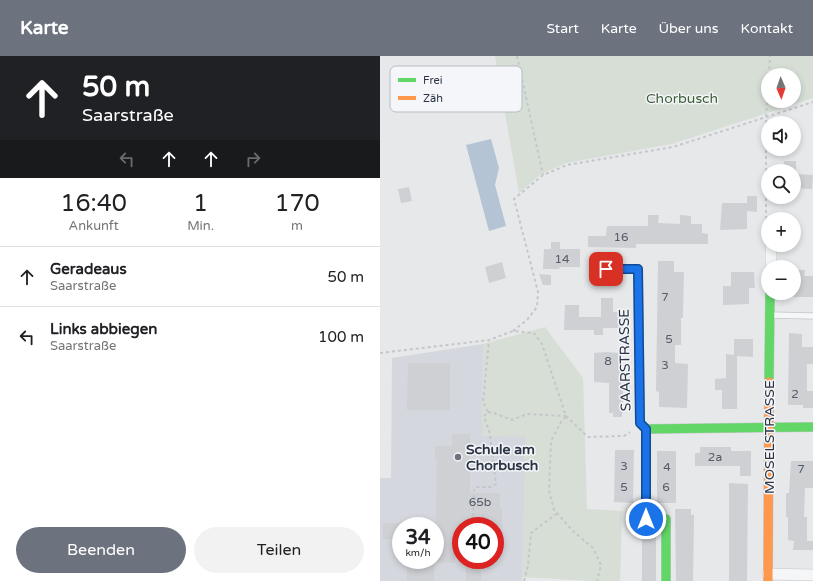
<!DOCTYPE html>
<html lang="de">
<head>
<meta charset="utf-8">
<style>
	body { margin:0; font-family:"Varela Round",sans-serif; background:#f2f2f2; color:#202124; height:100vh; display:flex; flex-direction:column; font-size:15px; white-space:nowrap }
	* { box-sizing:border-box; margin:0 }
	p { font-size:13px; color:#757577 }
	.icon { flex:none; width:22px; height:22px; fill:none; stroke:currentColor; stroke-width:2; stroke-linecap:round; stroke-linejoin:round }
	.map { position:relative; flex:1; overflow:hidden }
	.side { display:flex; flex-direction:column; background:#fff; width:380px }
	.side>* { flex:none }
	.guide { background:#202124; color:#fff; overflow:hidden }
	.needle { width:26px; rotate:178deg }
	.tools { position:absolute; left:381px; top:12px; display:grid; gap:8px }
	.tools a { display:grid; place-items:center; width:40px; height:40px; border-radius:50%; background:#fff; box-shadow:0 2px 6px #0003; font-size:20px }
	.speed { position:absolute; left:12px; top:461px; display:flex; gap:8px; font-size:20px; font-weight:700; text-align:center }
	.speed>* { display:grid; place-content:center; width:52px; height:52px; border-radius:50%; background:#fff; box-shadow:0 2px 6px #0003; line-height:1 }
	.speed small { font-size:10px; font-weight:400 }
	.speed .limit { border:6px solid #d22; background:#fff; color:#111 }
	.pin { position:absolute; display:grid; place-items:center; width:34px; height:34px; color:#fff; margin:-17px; border-radius:8px; box-shadow:0 2px 6px #0006 }
	.me { position:absolute; width:44px; margin:-22px; rotate:0deg; stroke-linejoin:round; filter:drop-shadow(0 0 3px #0008) }
	.turn { display:flex; align-items:center; gap:14px; height:84px; padding:0 16px; font-size:18px }
	.turn .icon { width:52px; height:52px; stroke-width:2.5 }
	.turn b { display:block; font-size:28px; line-height:34px }
	.lanes { display:flex; align-items:center; height:38px; padding:0 16px; background:#0003; justify-content:center; gap:20px; direction:ltr }
	.lanes .off { opacity:.35 }
	.eta { display:flex; justify-content:space-evenly; align-items:center; height:68px; text-align:center }
	.eta b { font-size:24px; font-weight:600; line-height:28px }
	.primary-button { display:flex; gap:8px; margin-top:auto; padding:8px 16px }
	.primary-button a { flex:1; height:46px; border-radius:24px; background:#6c737f; color:#fff; font-size:16px; font-weight:600; line-height:46px; text-align:center }
	.primary-button a+a { background:#f2f2f2; color:#202124 }
	ul { padding:0; list-style:none }
	li { display:flex; align-items:center; gap:12px; height:60px; padding:0 16px; border-top:1px solid #e0e0e0 }
	li div { flex:1 }
	li b { display:block; font-size:15px }
	li em { font-style:normal }
	header { display:flex; align-items:center; gap:24px; box-sizing:border-box; height:56px; padding:0 20px; background:#6c737f; color:#fff }
	header strong { font-size:19px }
	nav { display:flex; gap:22px; margin-inline-start:auto; font-size:14px }
	main { display:flex; flex:1; min-height:0 }
	.map>svg:first-child { display:block }
	.built { fill:#d4d7dd; fill-rule:evenodd }
	.green { fill:#d6ded6; fill-rule:evenodd }
	.water { fill:#b4c4d5 }
	.building { fill:#ced0d3 }
	.lines { fill:none; stroke-linecap:round; stroke-linejoin:round }
	.lane-casing { stroke:#c4c6c8; stroke-width:7 }
	.street-casing { stroke:#c4c6c8; stroke-width:12 }
	.fast-casing { stroke:#c4c6c8; stroke-width:10 }
	.slow-casing { stroke:#c4c6c8; stroke-width:10 }
	.path { stroke:#c5c6ca; stroke-width:2; stroke-dasharray:3 3; stroke-linecap:butt }
	.lane { stroke:#f5f6f7; stroke-width:5.5 }
	.street { stroke:#f5f6f7; stroke-width:11 }
	.fast { stroke:#63d668; stroke-width:9 }
	.slow { stroke:#ff974d; stroke-width:9 }
	.route-casing { stroke:#114b97; stroke-width:10 }
	.route { stroke:#1a73e8; stroke-width:7 }
	.poi-dot { fill:#6c737f; stroke:#f4f6f9; stroke-width:1.5 }
	.labels { text-anchor:middle; dominant-baseline:central; stroke-width:3; stroke-linejoin:round; paint-order:stroke }
	.number-label { font-size:12px; fill:#545c69 }
	.park-label { font-size:14px; fill:#3f6138; stroke:#f4f6f9 }
	.street-label { font-size:14px; fill:#2b3445; stroke:#f4f6f9 }
	.poi-label { font-size:14px; font-weight:bold; fill:#2b3445; stroke:#f4f6f9; text-anchor:start }
	.key { fill:#f4f6f9; stroke:#b8bcc3; stroke-width:1 }
	.key-label { font-size:11px; fill:#2b3445 }
</style>
</head>
<body>
<header>
<strong>Karte</strong>
<nav><a>Start</a><a>Karte</a><a>Über uns</a><a>Kontakt</a></nav>
</header>
<main>
<section class="side">
<div class="guide">
<div class="turn"><svg class="icon" aria-label="ahead" viewBox="0 0 24 24"><path d="M12 20V5M6 11l6-6 6 6"/></svg><div><b>50 m</b>Saarstraße</div></div>
<div class="lanes"><svg class="icon off" aria-label="left" viewBox="0 0 24 24"><path d="M17 20v-9H6M10 6l-5 5 5 5"/></svg><svg class="icon" aria-label="ahead" viewBox="0 0 24 24"><path d="M12 20V5M6 11l6-6 6 6"/></svg><svg class="icon" aria-label="ahead" viewBox="0 0 24 24"><path d="M12 20V5M6 11l6-6 6 6"/></svg><svg class="icon off" aria-label="right" viewBox="0 0 24 24"><path d="M7 20v-9h11M14 6l5 5-5 5"/></svg></div>
</div>
<div class="eta">
<div><b>16:40</b><p>Ankunft</p></div>
<div><b>1</b><p>Min.</p></div>
<div><b>170</b><p>m</p></div>
</div>
<ul>
<li><svg class="icon" aria-label="ahead" viewBox="0 0 24 24"><path d="M12 20V5M6 11l6-6 6 6"/></svg><div><b>Geradeaus</b><p>Saarstraße</p></div><em>50 m</em></li>
<li><svg class="icon" aria-label="left" viewBox="0 0 24 24"><path d="M17 20v-9H6M10 6l-5 5 5 5"/></svg><div><b>Links abbiegen</b><p>Saarstraße</p></div><em>100 m</em></li>
</ul>
<div class="primary-button"><a>Beenden</a><a>Teilen</a></div>
</section>
<div class="map">
<svg width="433" height="525" viewBox="0 0 433 525">
	<rect width="100%" height="100%" fill="#e6e8ea"/>
	<path class="built" d="M 103,288 L 102,379 L 146,380 L 142,525 L 0,525 L 0,422 L 11,422 L 12,302 ZM 21,470 L 55,470 L 55,504 L 21,504 ZM 81,470 L 115,470 L 115,504 L 81,504 Z"/>
	<path class="green" d="M 115,0 L 433,0 L 433,42 L 292,88 L 186,107 L 161,118 L 139,137 ZM 388,19 L 414,19 L 414,45 L 388,45 Z
		M 165,271 L 203,322 L 207,453 L 242,455 L 240,525 L 212,525 L 142,521 L 146,381 L 102,380 L 103,288 Z"/>
	<path class="water" d="M 111,83 L 119,112 L 115,129 L 126,170 L 109,175 L 86,89 Z"/>
	<path class="building" d="M 404,105 L 416,105 L 416,115 L 404,115 Z
		M 414,118 L 433,119 L 432,133 L 414,132 Z
		M 29,131 L 32,145 L 21,147 L 18,133 Z
		M 367,140 L 377,140 L 377,156 L 367,155 L 367,173 L 340,174 L 342,147 L 367,147 Z
		M 268,159 L 279,159 L 278,167 L 300,168 L 300,159 L 311,160 L 311,168 L 322,168 L 322,177 L 328,178 L 328,188 L 256,188 L 256,192 L 208,191 L 208,180 L 226,180 L 227,170 L 268,170 Z
		M 171,186 L 180,186 L 180,193 L 200,193 L 200,211 L 180,211 L 179,213 L 163,213 L 164,193 L 171,193 Z
		M 278,205 L 294,205 L 294,216 L 304,216 L 303,255 L 303,262 L 301,262 L 301,289 L 295,289 L 295,307 L 308,308 L 307,352 L 279,351 L 279,336 L 276,335 Z
		M 122,206 L 126,222 L 109,227 L 105,211 Z
		M 414,214 L 425,214 L 424,220 L 433,220 L 433,241 L 414,241 Z
		M 351,216 L 374,216 L 375,232 L 369,232 L 369,248 L 343,249 L 343,230 L 351,230 Z
		M 159,218 L 171,219 L 171,229 L 163,229 Z
		M 221,242 L 233,242 L 233,256 L 243,256 L 243,272 L 223,272 L 223,279 L 214,279 L 214,274 L 184,274 L 185,249 L 199,249 L 199,261 L 221,261 Z
		M 409,277 L 422,278 L 422,291 L 433,291 L 433,308 L 427,308 L 427,335 L 433,335 L 433,352 L 423,352 L 423,349 L 408,349 Z
		M 354,283 L 373,283 L 373,301 L 357,300 L 357,353 L 342,353 L 342,334 L 335,334 L 335,323 L 346,322 L 346,298 L 354,299 Z
		M 225,296 L 241,297 L 241,332 L 243,332 L 243,357 L 242,357 L 242,361 L 233,361 L 233,357 L 229,357 L 229,327 L 214,326 L 214,297 Z
		M 28,307 L 70,307 L 70,354 L 27,354 Z
		M 72,378 L 90,378 L 90,437 L 120,437 L 120,452 L 122,452 L 122,470 L 81,470 L 81,472 L 75,472 L 75,507 L 55,506 L 57,403 L 55,403 L 55,390 L 72,390 Z
		M 320,391 L 351,391 L 351,395 L 371,395 L 371,420 L 360,420 L 360,410 L 315,410 L 315,397 L 320,397 Z
		M 235,394 L 254,394 L 253,447 L 234,446 Z
		M 277,395 L 296,395 L 296,447 L 277,447 Z
		M 411,405 L 433,405 L 433,432 L 425,432 L 424,461 L 427,461 L 427,485 L 433,485 L 433,494 L 413,494 L 414,485 L 408,484 L 408,461 L 406,461 L 406,437 L 409,437 Z
		M 349,427 L 368,428 L 367,525 L 349,525 Z
		M 295,453 L 311,453 L 311,459 L 314,459 L 313,525 L 296,525 Z
		M 3,467 L 21,467 L 21,483 L 3,483 Z
		M 262,471 L 276,473 L 276,525 L 262,525 Z
		M 27,504 L 54,504 L 54,525 L 27,525 Z
		M 86,504 L 111,504 L 111,513 L 101,513 L 101,525 L 86,525 Z"/>
	<g class="lines">
		<g class="lane-casing">
			<path id="lane" d="M 390,259 L 433,260"/>
		</g>
		<g class="street-casing">
			<path id="street" d="M 391,211 L 391,189
				M 388,518 L 433,519"/>
		</g>
		<g class="fast-casing">
			<path id="fast" d="M 226,213 L 258,213 L 260,367 L 266,373 L 433,371
				M 389,326 L 390,237
				M 266,373 L 266,463 L 286,463 L 286,525"/>
		</g>
		<g class="slow-casing">
			<path id="slow" d="M 388,525 L 389,326"/>
		</g>
		<path class="path" d="M 137,0 L 163,119
			M 389,19 L 390,0
			M 388,34 L 386,61 L 386,162 L 388,170
			M 133,275 L 147,264 L 157,251 L 158,236 L 134,143 L 163,119 L 187,109 L 293,91 L 433,46
			M 0,297 L 109,284 L 133,275 L 154,277 L 162,288 L 186,360 L 208,381 L 244,380 L 250,376
			M 108,356 L 114,357 L 132,364 L 147,358 L 186,360
			M 186,361 L 181,366 L 171,385 L 169,435 L 174,454 L 194,476 L 213,492 L 221,509 L 217,525
			M 93,460 L 94,434 L 96,431 L 112,431 L 116,428 L 110,378 L 104,360 L 108,356 L 103,346 L 109,284
			M 144,525 L 148,510 L 151,477 L 176,458"/>
		<use href="#lane" class="lane"/>
		<use href="#street" class="street"/>
		<use href="#fast" class="fast"/>
		<use href="#slow" class="slow"/>
	</g>
	<g class="lines">
		<g class="route-casing">
			<path id="route" d="M 226,213 L 258,213 L 260,367 L 266,373 L 266,463"/>
		</g>
		<use href="#route" class="route"/>
	</g>
	<circle class="poi-dot" cx="78" cy="401" r="4"/>
	<g class="labels">
		<g class="number-label">
			<text x="241" y="181">16</text>
			<text x="182" y="203">14</text>
			<text x="285" y="241">7</text>
			<text x="289" y="283">5</text>
			<text x="228" y="305">8</text>
			<text x="285" y="309">3</text>
			<text x="415" y="338">2</text>
			<text x="335" y="401">2a</text>
			<text x="244" y="410">3</text>
			<text x="287" y="411">4</text>
			<text x="421" y="413">7</text>
			<text x="244" y="431">5</text>
			<text x="286" y="431">6</text>
			<text x="100" y="446">65b</text>
		</g>
		<g class="park-label">
			<text x="302" y="42">Chorbusch</text>
		</g>
		<g class="street-label">
			<text transform="translate(245 304) rotate(-91)">SAARSTRASSE</text>
			<text transform="translate(389 381) rotate(-90)">MOSELSTRASSE</text>
		</g>
		<g class="poi-label">
			<text x="86" y="393">Schule am<tspan x="86" dy="16">Chorbusch</tspan></text>
		</g>
	</g>
	<rect x="10" y="10" width="132" height="46" rx="6" class="key"/>
	<rect x="18" y="22" width="18" height="4" fill="#63d668"/>
	<rect x="18" y="40" width="18" height="4" fill="#ff974d"/>
	<g class="key-label">
		<text x="43" y="28">Frei</text>
		<text x="43" y="46">Zäh</text>
	</g>
</svg>
<div class="tools">
<a><svg class="needle" viewBox="-14 -14 28 28"><path d="M0-13l5 13h-10z" fill="#e53935"/><path d="M0 13l5-13h-10z" fill="#757577"/></svg></a>
<a><svg class="icon" aria-label="sound" viewBox="0 0 24 24"><path d="M4 9h4l5-4v14l-5-4H4zM17 9q2 3 0 6"/></svg></a>
<a><svg class="icon" aria-label="search" viewBox="0 0 24 24"><circle cx="10" cy="10" r="6"/><path d="M15 15l6 6"/></svg></a>
<a>+</a>
<a>−</a>
</div>
<div class="speed"><div>34<small>km/h</small></div><div class="limit">40</div></div>
<div class="pin" style="left:226px;top:213px;background:#d93025"><svg class="icon" aria-label="arrive" viewBox="0 0 24 24"><path d="M6 21V4h12l-3 4 3 4H6"/></svg></div>
<svg class="me" style="left:266px;top:463px" viewBox="-20 -20 40 40"><circle r="17" fill="#1a73e8" stroke="#fff" stroke-width="3"/><path d="M0-11L8 9 0 5-8 9z" fill="#fff"/></svg>
</div>
</main>
</body>
</html>
